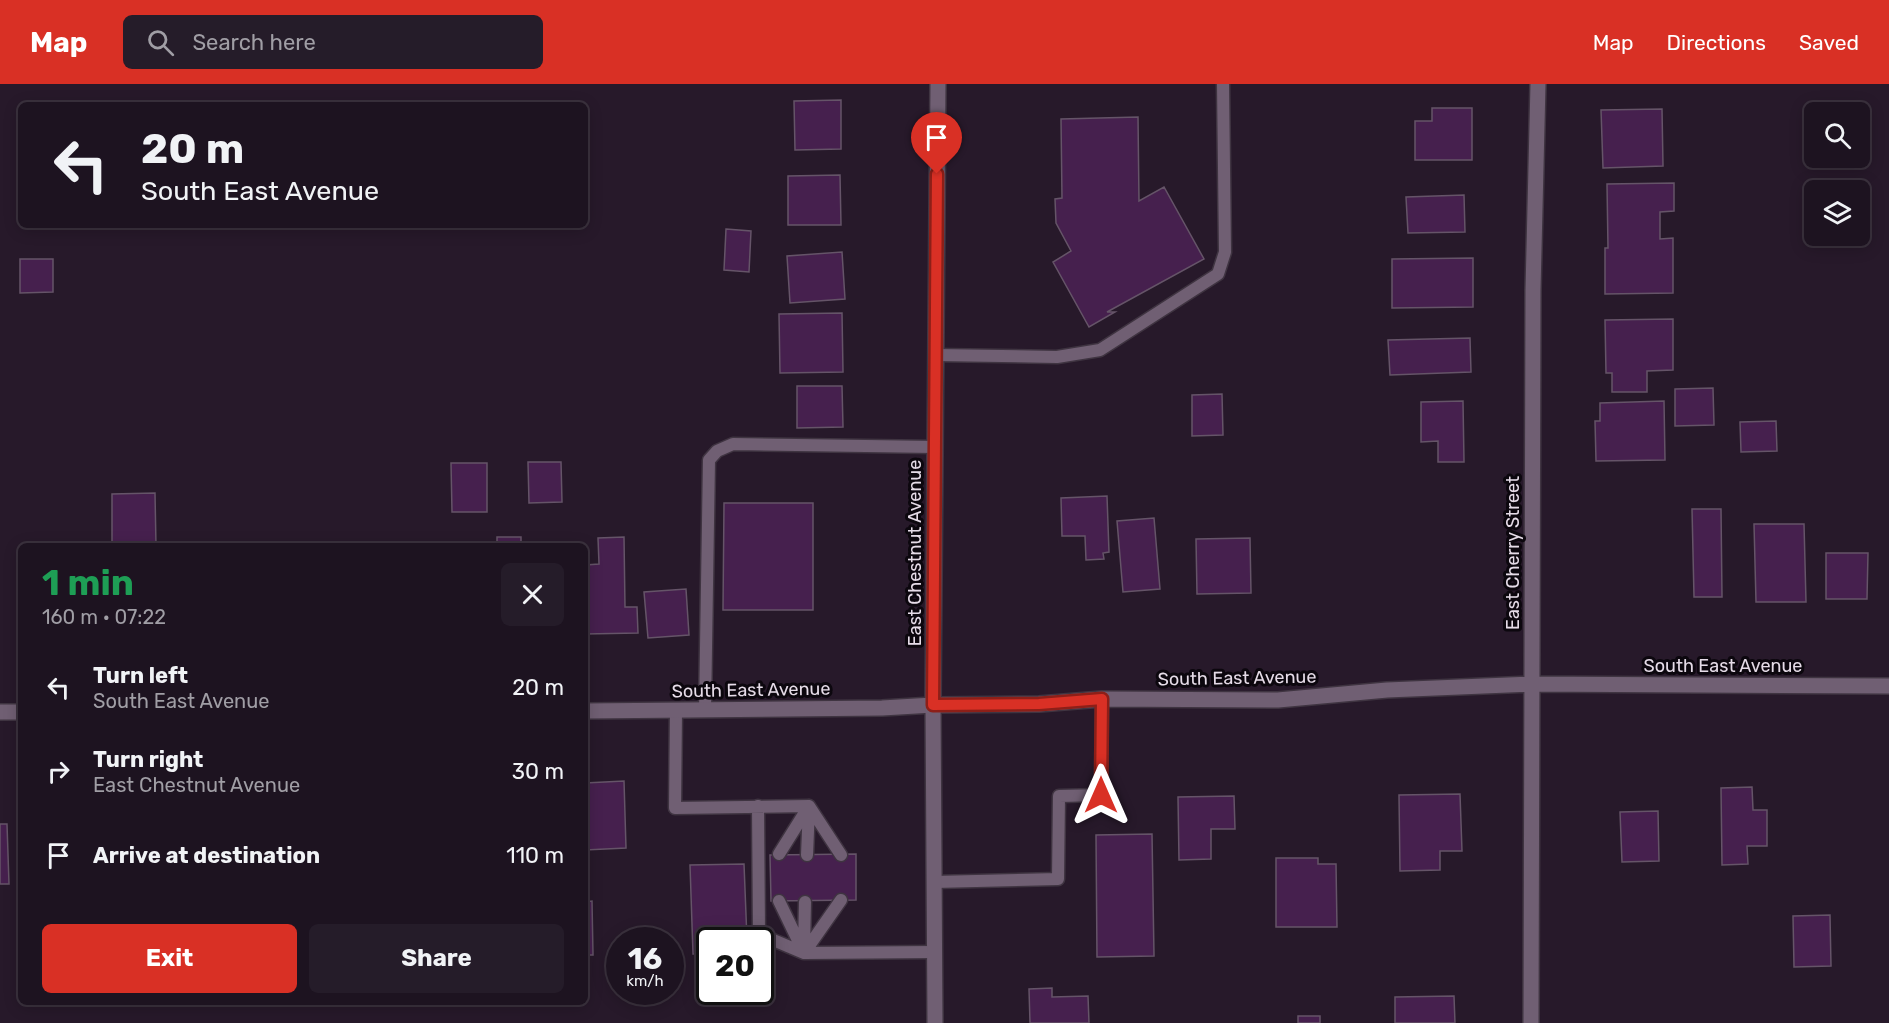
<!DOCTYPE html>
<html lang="en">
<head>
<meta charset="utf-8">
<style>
	body { margin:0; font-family:Rubik,sans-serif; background:#251c29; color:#f1f3f6; height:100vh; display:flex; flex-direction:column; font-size:22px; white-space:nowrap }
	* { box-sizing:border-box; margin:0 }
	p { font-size:20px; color:#a09ea5 }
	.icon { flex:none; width:33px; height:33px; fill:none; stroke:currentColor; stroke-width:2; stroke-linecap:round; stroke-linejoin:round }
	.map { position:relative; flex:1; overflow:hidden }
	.side { position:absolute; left:18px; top:459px; width:570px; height:462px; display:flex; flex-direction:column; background:#1d1320; border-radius:9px; box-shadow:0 3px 15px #0003,0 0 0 2px #3b323e }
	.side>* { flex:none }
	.guide { position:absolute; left:18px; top:18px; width:570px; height:126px; border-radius:9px; box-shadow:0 3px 15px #0003,0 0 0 2px #3b323e; background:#1d1320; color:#f1f3f6; overflow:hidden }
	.tools { position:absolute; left:1804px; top:18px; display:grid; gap:12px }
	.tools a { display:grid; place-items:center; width:66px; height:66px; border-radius:9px; background:#1d1320; box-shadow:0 3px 15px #0003,0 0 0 2px #3b323e; font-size:30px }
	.speed { position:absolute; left:606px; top:843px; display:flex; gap:12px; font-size:30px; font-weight:700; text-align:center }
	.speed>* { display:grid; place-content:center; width:78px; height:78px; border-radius:50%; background:#1d1320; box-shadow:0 3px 15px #0003,0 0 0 2px #3b323e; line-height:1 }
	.speed small { font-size:15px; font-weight:400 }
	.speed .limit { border:3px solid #111; border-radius:9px; background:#fff; color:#111 }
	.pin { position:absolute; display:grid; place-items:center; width:51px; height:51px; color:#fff; margin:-62px -26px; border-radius:50% 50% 50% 0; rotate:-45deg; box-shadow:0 0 6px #0007 }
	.pin .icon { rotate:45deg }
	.me { position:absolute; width:66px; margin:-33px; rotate:0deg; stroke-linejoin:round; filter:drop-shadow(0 0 4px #0008) }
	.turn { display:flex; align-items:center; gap:21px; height:126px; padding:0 24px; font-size:27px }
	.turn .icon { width:78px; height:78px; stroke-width:2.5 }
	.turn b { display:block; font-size:42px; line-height:51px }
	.round { display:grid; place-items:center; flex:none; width:63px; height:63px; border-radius:9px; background:#251c29 }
	.head { display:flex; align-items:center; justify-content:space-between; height:102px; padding:0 24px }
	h1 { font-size:36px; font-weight:700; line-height:45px; color:#1e9e55 }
	.action { display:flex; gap:12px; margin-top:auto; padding:12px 24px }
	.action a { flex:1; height:69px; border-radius:9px; background:#d93025; color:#fff; font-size:24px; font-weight:700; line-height:69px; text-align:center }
	.action a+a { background:#251c29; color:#f1f3f6 }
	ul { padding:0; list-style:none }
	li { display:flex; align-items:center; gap:18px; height:84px; padding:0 24px }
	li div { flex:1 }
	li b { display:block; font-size:22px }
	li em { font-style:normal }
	header { display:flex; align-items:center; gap:36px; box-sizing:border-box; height:84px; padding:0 30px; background:#d93025; color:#fff }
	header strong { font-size:28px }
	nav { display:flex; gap:33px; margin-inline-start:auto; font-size:21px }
	.search { width:420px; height:54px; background:#251c29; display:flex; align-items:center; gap:15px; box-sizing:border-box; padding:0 21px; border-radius:9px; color:#a09ea5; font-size:22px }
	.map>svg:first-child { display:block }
	.building { fill:#46204e; stroke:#655468; stroke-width:1.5 }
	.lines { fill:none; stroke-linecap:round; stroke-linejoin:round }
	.lane-casing { stroke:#3f3441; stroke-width:15 }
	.street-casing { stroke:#3f3441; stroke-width:18 }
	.secondary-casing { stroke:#3f3441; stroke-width:18 }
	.lane { stroke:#705f73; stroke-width:12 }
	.street { stroke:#705f73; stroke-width:15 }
	.secondary { stroke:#705f73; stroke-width:15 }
	.route-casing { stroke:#8d1f18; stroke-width:15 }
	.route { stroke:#d93025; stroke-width:10 }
	.labels { text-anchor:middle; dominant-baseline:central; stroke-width:6; stroke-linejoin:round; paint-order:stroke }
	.street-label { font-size:18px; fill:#e6dce8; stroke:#0c070e }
</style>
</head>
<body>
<header>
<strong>Map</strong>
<div class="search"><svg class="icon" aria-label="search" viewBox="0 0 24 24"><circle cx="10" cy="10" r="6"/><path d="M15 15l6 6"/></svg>Search here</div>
<nav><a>Map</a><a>Directions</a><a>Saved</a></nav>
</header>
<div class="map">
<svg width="1889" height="939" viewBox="0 0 1889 939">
	<rect width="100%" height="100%" fill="#27192a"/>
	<path class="building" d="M 841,16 L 841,65 L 795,66 L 794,17 Z
		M 1432,24 L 1472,24 L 1472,76 L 1415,76 L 1415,37 L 1432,37 Z
		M 1662,25 L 1663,82 L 1603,84 L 1601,26 Z
		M 1138,33 L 1139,117 L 1164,103 L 1204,175 L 1107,228 L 1115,228 L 1089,243 L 1053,178 L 1071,167 L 1056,139 L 1055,115 L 1062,114 L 1061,35 Z
		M 840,91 L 841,141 L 788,141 L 788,92 Z
		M 1674,99 L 1674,127 L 1660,128 L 1660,155 L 1673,154 L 1673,209 L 1605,210 L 1605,164 L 1608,164 L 1607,100 Z
		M 1464,111 L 1465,148 L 1408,149 L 1406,113 Z
		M 726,145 L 751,147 L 749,188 L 724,186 Z
		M 842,168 L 845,215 L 790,219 L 787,172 Z
		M 1473,174 L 1473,223 L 1392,224 L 1392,175 Z
		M 20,175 L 53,175 L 53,208 L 20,209 Z
		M 842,229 L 843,288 L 780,289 L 779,230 Z
		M 1673,235 L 1673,286 L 1647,287 L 1647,308 L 1612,308 L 1612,289 L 1606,289 L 1605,236 Z
		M 1470,254 L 1471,288 L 1390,291 L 1388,256 Z
		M 797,302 L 842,302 L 843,343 L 797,344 Z
		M 1713,304 L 1714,341 L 1675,342 L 1675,305 Z
		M 1222,310 L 1223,351 L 1192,352 L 1192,311 Z
		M 1463,317 L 1464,378 L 1438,378 L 1438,357 L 1421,358 L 1421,318 Z
		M 1664,317 L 1665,376 L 1596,377 L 1595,337 L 1600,337 L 1600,319 Z
		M 1776,337 L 1777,367 L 1741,368 L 1740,338 Z
		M 528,378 L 561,378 L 562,418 L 529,419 Z
		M 451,379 L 487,379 L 487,428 L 452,428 Z
		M 155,409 L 156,462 L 112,462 L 112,410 Z
		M 1107,412 L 1109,468 L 1103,469 L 1104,475 L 1086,476 L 1085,452 L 1062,452 L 1061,414 Z
		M 724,419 L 813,419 L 813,526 L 723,526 Z
		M 1692,425 L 1721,425 L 1722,513 L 1694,513 Z
		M 1154,434 L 1160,505 L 1123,508 L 1117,437 Z
		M 1754,440 L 1804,440 L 1806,518 L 1756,518 Z
		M 497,453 L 521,453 L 521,462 L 497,462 Z
		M 624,453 L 625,523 L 637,523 L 638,549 L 585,550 L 585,481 L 599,480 L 598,454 Z
		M 1250,454 L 1251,509 L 1197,510 L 1196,455 Z
		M 1826,469 L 1868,469 L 1867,515 L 1826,515 Z
		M 686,505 L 689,551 L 648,554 L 644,508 Z
		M 624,697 L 626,764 L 585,766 L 585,699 Z
		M 1752,703 L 1753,726 L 1767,726 L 1767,762 L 1747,762 L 1748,780 L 1722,781 L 1721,704 Z
		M 1460,710 L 1462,767 L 1440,767 L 1440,786 L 1400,787 L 1399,711 Z
		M 1234,712 L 1235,745 L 1211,745 L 1211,775 L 1179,776 L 1178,713 Z
		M 18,722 L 21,722 L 21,785 L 19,785 Z
		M 1658,727 L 1659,777 L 1622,778 L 1620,728 Z
		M 0,740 L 7,740 L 9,800 L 0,800 Z
		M 1152,750 L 1154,872 L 1097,873 L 1096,751 Z
		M 856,770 L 856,816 L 771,817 L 770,771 Z
		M 1276,774 L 1318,774 L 1318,780 L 1336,780 L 1337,843 L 1276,843 Z
		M 744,780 L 747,856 L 710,856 L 710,870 L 693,870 L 690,781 Z
		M 592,817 L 593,871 L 585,871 L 585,818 Z
		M 1830,831 L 1831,882 L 1794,883 L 1793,832 Z
		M 1052,904 L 1052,913 L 1088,912 L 1089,939 L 1030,939 L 1029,905 Z
		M 1454,912 L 1455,939 L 1395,939 L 1395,913 Z
		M 1298,932 L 1320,932 L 1320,939 L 1298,939 Z"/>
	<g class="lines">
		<g class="lane-casing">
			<path id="lane" d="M 936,271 L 1057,273 L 1100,266 L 1218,190 L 1225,168 L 1223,0
				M 676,626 L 675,724 L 809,722
				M 705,626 L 709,376 L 717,367 L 733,360 L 935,363
				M 758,722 L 759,850 L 804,869 L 935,868
				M 809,722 L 841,771
				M 779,770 L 809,722
				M 807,771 L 809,723
				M 934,798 L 1058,795 L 1059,712 L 1101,711 L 1102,615
				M 779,817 L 804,869
				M 804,864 L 805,818
				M 804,869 L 841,816"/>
		</g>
		<g class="street-casing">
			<path id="street" d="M 585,627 L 882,624 L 933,621 L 1039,620 L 1102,615 L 1278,616 L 1387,606 L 1532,600 L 1889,602
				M 0,628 L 21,628
				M 1531,939 L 1533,206 L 1538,0"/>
		</g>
		<g class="secondary-casing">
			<path id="secondary" d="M 935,939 L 933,621 L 938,0"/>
		</g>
		<use href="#lane" class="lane"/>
		<use href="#street" class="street"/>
		<use href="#secondary" class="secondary"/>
	</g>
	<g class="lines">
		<g class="route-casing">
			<path id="route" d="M 937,90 L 933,621 L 1039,620 L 1102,615 L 1101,711"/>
		</g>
		<use href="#route" class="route"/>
	</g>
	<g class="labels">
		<g class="street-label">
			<text transform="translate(915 469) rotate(-90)">East Chestnut Avenue</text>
			<text transform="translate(1513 469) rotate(-90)">East Cherry Street</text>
			<text x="1723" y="582">South East Avenue</text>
			<text transform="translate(1237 594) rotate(-1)">South East Avenue</text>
			<text transform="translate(751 606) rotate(-1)">South East Avenue</text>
		</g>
	</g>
</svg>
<div class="tools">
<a><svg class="icon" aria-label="search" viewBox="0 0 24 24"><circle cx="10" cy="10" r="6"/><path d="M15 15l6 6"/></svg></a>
<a><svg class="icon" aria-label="layers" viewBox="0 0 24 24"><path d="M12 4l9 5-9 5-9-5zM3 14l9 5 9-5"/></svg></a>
</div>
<div class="speed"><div>16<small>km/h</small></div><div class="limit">20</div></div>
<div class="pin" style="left:937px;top:90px;background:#d93025"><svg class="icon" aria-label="arrive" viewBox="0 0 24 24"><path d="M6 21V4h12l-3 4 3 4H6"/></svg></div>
<svg class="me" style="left:1101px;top:711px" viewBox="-20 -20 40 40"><path d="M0-17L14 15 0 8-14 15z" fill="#d93025" stroke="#fff" stroke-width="4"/></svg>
<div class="guide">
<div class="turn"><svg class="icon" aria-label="left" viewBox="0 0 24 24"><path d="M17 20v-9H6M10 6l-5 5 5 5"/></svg><div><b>20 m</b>South East Avenue</div></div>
</div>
<section class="side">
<div class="head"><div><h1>1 min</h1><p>160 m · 07:22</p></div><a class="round"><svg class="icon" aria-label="close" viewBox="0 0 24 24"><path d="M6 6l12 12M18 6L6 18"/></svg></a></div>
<ul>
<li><svg class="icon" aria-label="left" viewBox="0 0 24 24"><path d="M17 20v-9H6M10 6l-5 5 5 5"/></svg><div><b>Turn left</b><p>South East Avenue</p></div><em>20 m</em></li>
<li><svg class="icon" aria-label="right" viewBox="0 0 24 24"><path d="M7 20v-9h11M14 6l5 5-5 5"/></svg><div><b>Turn right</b><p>East Chestnut Avenue</p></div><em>30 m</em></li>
<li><svg class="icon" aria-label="arrive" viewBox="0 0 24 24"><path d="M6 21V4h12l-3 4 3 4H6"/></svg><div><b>Arrive at destination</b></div><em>110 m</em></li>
</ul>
<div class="action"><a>Exit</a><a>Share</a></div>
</section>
</div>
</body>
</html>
